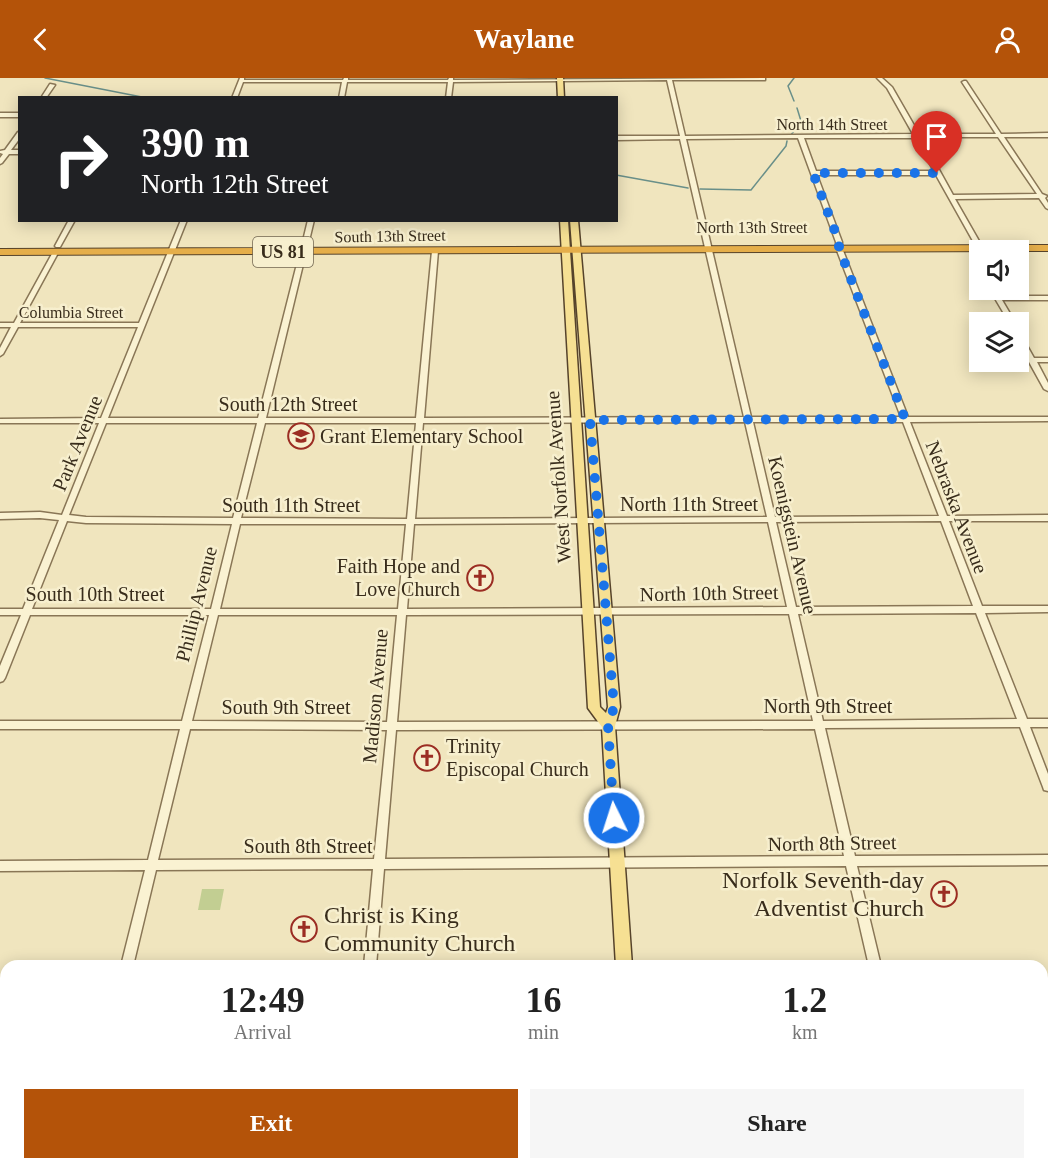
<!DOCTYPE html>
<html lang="en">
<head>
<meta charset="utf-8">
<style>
	body { margin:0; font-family:Georgia,serif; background:#f6f6f6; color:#222; height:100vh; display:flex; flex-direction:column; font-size:22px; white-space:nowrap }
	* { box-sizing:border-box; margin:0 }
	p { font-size:20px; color:#767676 }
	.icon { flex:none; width:33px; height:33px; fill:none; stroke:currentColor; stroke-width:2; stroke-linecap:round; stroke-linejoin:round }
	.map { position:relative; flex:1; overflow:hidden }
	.side { position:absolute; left:0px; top:882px; width:1048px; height:210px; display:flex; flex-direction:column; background:#fff; border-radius:18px 18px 0 0; box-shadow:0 3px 15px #0003 }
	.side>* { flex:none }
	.top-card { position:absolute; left:18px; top:18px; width:600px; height:126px; border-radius:0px; box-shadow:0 3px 15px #0003; background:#202124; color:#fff; overflow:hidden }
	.fabs { position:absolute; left:969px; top:162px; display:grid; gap:12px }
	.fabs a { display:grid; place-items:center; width:60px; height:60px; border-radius:0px; background:#fff; box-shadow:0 3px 15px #0003; font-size:30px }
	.pin { position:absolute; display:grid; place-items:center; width:51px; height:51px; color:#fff; margin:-62px -26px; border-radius:50% 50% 50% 0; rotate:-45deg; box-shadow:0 0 6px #0007 }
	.pin .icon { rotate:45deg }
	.me { position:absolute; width:66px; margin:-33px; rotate:356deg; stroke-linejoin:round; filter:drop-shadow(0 0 4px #0008) }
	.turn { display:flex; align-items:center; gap:21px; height:126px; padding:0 24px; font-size:27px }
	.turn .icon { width:78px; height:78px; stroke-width:2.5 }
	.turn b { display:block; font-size:42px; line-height:51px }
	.eta { display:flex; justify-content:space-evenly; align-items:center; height:102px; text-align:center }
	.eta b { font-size:36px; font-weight:700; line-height:42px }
	.cta { display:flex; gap:12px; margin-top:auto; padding:12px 24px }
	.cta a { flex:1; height:69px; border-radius:0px; background:#b45309; color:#fff; font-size:24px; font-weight:700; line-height:69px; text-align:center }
	.cta a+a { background:#f6f6f6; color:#222 }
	header { display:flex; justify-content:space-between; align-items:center; height:78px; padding:0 24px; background:#b45309; color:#fff; font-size:27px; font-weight:700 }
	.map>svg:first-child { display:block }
	.green { fill:#c2ce92 }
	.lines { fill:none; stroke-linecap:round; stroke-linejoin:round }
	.stream { stroke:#698f89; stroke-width:1.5 }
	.minor-casing { stroke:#897656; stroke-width:3 }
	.major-casing { stroke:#56432b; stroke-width:3 }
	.highway-casing { stroke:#56432b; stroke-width:2 }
	.minor { fill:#faf2d2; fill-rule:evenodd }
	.major { fill:#f6e093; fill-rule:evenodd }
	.highway { fill:#e5ae4a; fill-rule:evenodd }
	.rail-casing { stroke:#382c1b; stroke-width:6 }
	.rail { stroke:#f7efce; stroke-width:4; stroke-dasharray:11; stroke-linecap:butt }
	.route { stroke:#1a73e8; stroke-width:10; stroke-dasharray:0 18 }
	.labels { text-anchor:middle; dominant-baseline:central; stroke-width:5; stroke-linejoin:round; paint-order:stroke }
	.far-street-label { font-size:16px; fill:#382c1b; stroke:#f7efce }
	.shield { fill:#f7efce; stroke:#716651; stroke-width:1.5 }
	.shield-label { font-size:18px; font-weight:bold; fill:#382c1b }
	.street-label { font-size:20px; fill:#382c1b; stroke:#f7efce }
	.poi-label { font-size:20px; fill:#382c1b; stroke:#f7efce; text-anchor:start }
	.near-poi-label { font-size:24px; fill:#382c1b; stroke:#f7efce; text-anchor:end }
</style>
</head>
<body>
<header><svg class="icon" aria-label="back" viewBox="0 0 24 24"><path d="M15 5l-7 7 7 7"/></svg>Waylane<svg class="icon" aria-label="person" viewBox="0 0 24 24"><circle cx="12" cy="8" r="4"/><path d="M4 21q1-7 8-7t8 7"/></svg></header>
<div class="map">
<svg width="1048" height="1092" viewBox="0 0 1048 1092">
	<rect width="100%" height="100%" fill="#f0e5be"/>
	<path class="green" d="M 202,811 L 224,811 L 220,832 L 198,832 Z"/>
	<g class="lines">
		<path class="stream" d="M 45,0 L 147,20
			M 794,0 L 788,8 L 794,23
			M 791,57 L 801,43 L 797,30
			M 616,97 L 688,110
			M 700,111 L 751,112 L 786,68 L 787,63"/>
		<g class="minor-casing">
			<path id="minor" d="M 240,0 L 244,0 L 244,2 L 343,2 L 344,0 L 348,0 L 348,2 L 448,2 L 449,0 L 453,0 L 453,2 L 765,0 L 765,2 L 672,2 L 685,58 L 913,56 L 887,10 L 877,0 L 882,0 L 892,9 L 919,56 L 996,56 L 962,4 L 964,3 L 966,3 L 1001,56 L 1048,55 L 1048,59 L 1004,59 L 1042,116 L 1047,118 L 1045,120 L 1048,125 L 1048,131 L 1046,130 L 1039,120 L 955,121 L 979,163 L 982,172 L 980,172 L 980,177 L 977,175 L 973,163 L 936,97 L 817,97 L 842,164 L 842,170 L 908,339 L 1048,339 L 1048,343 L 910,344 L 947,438 L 1048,437 L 1048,443 L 949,443 L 982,528 L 1048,528 L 1048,534 L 985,535 L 1027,641 L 1048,641 L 1048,649 L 1030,649 L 1048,696 L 1048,713 L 1044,712 L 1043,709 L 1020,649 L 825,650 L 855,778 L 1048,777 L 1048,787 L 857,788 L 881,888 L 869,888 L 846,788 L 384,791 L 376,888 L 364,888 L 373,791 L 156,792 L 133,888 L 121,888 L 145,792 L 0,793 L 0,783 L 148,782 L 180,651 L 0,651 L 0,643 L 182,643 L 209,537 L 30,537 L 5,600 L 3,603 L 0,604 L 0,588 L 21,537 L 0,537 L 0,531 L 23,531 L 59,442 L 40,440 L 0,441 L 0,435 L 40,434 L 62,437 L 99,345 L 0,345 L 0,341 L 101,340 L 138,249 L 18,249 L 3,276 L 0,278 L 0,270 L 11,249 L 0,249 L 0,245 L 14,245 L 53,174 L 58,175 L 20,245 L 139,245 L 181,142 L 187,142 L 108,340 L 258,340 L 300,174 L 303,172 L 306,174 L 266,340 L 416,340 L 432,173 L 435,171 L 438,173 L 424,340 L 744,339 L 680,61 L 616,62 L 616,58 L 680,58 L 667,2 L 453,4 L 451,20 L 446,20 L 448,4 L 347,4 L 344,20 L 339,20 L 342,4 L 243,4 L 237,20 L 232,20 ZM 921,59 L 998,59 L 1037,116 L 953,117 ZM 798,60 L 836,164 L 836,170 L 901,339 L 751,339 L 686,61 ZM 804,60 L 915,60 L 934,93 L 816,93 ZM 745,344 L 767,439 L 415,441 L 423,345 ZM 753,344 L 903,344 L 939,438 L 775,439 ZM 106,345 L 257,345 L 233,440 L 86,439 L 69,437 ZM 265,345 L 416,345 L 407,441 L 241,440 ZM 67,443 L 86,445 L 232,446 L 211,531 L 32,531 ZM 941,443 L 973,528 L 796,529 L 776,444 ZM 768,444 L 787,529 L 407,531 L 414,446 ZM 240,446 L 406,446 L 398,531 L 220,531 ZM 976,535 L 1017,641 L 823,643 L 798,536 ZM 789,536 L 813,643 L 397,644 L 406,537 ZM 218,537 L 397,537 L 387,644 L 192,643 ZM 190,651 L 387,652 L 374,781 L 158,782 ZM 815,651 L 844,778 L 385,781 L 396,652 Z
				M 50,6 L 55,7 L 46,20 L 41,20 Z
				M 0,35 L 20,35 L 20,39 L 0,39 Z
				M 18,54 L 20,54 L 20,60 L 11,72 L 20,72 L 20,76 L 9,76 L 2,85 L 0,86 L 0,80 L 3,76 L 0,75 L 0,73 L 5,72 Z
				M 69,142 L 75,142 L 60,169 L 56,169 L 55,168 Z
				M 308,142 L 314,142 L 308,167 L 305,169 L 302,167 Z
				M 990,212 L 996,212 L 1000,218 L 1048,218 L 1048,222 L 1002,222 L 1015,244 L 1009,244 Z
				M 1018,255 L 1021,257 L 1034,280 L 1048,280 L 1048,284 L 1037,284 L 1048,305 L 1048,313 L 1044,311 L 1018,264 Z
				M 1042,943 L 1048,943 L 1048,955 L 1042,955 Z
				M 0,949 L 6,949 L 6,961 L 0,961 Z
				M 70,1086 L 84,1086 L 82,1092 L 68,1092 Z
				M 344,1086 L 358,1086 L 357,1092 L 343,1092 Z
				M 914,1086 L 928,1086 L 929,1092 L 915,1092 Z"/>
		</g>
		<g class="major-casing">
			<path id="major" d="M 557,0 L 563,0 L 564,20 L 558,20 Z
				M 560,142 L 568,142 L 600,629 L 606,635 L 608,629 L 570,142 L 578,142 L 620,629 L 615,648 L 632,888 L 616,888 L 602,649 L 588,630 Z
				M 628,1086 L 646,1086 L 646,1092 L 628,1092 Z"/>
		</g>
		<g class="highway-casing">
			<path id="highway" d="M 1048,167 L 1048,173 L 0,177 L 0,171 Z"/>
		</g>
		<use href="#minor" class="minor"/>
		<use href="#major" class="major"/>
		<use href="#highway" class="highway"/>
		<g class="rail-casing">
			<path id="rail" d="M 0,1001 L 6,1001
				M 527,1086 L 534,1092"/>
		</g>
		<use href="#rail" class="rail"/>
	</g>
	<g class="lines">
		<path class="route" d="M 614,740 L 608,648 L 614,629 L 590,342 L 905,341 L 839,170 L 839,164 L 813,95 L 937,95"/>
	</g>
	<defs>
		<g id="school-ring" transform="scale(1.35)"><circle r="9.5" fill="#f7efce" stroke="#9b2d23" stroke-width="1.5"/><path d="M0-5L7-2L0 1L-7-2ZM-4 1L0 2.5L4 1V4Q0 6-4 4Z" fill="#9b2d23"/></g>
		<g id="church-ring" transform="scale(1.35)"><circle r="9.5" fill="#f7efce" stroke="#9b2d23" stroke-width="1.5"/><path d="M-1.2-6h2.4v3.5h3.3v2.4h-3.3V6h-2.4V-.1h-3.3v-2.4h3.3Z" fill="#9b2d23"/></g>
	</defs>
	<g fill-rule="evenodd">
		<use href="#school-ring" x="301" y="358"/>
		<use href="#church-ring" x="480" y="500"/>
		<use href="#church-ring" x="427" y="680"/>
		<use href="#church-ring" x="944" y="816"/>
		<use href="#church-ring" x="304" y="851"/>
	</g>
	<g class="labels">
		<g class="far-street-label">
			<text x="832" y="46">North 14th Street</text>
			<text x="752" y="149">North 13th Street</text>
			<text transform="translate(390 158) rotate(-1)">South 13th Street</text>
			<text x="71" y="234">Columbia Street</text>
		</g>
		<rect class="shield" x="253" y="159" width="60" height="30" rx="4.5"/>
		<g class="shield-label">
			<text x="283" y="174">US 81</text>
		</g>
		<g class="street-label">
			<text x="288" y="326">South 12th Street</text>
			<text transform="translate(77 365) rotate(-68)">Park Avenue</text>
			<text transform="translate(558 399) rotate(-94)">West Norfolk Avenue</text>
			<text x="689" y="426">North 11th Street</text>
			<text x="291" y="427">South 11th Street</text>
			<text transform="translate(957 429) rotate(69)">Nebraska Avenue</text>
			<text transform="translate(793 457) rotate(77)">Koenigstein Avenue</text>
			<text transform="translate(709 515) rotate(-1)">North 10th Street</text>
			<text x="95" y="516">South 10th Street</text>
			<text transform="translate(196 526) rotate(-76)">Phillip Avenue</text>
			<text transform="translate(375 618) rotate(-85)">Madison Avenue</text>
			<text x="828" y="628">North 9th Street</text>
			<text x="286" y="629">South 9th Street</text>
			<text transform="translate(832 765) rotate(-1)">North 8th Street</text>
			<text x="308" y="768">South 8th Street</text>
		</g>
		<g class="poi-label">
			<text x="320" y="358">Grant Elementary School</text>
			<text x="460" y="488" text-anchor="end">Faith Hope and<tspan x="460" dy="23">Love Church</tspan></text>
			<text x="446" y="668">Trinity<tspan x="446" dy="23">Episcopal Church</tspan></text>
		</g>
		<g class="near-poi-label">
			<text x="924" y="802">Norfolk Seventh-day<tspan x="924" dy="28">Adventist Church</tspan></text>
			<text x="324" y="837" text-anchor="start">Christ is King<tspan x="324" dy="28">Community Church</tspan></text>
		</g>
	</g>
</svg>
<div class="fabs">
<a><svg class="icon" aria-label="sound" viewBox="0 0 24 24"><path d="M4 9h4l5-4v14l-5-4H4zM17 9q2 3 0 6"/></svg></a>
<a><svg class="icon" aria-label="layers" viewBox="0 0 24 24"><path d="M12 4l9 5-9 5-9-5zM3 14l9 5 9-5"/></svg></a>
</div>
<div class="pin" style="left:937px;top:95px;background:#d93025"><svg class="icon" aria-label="arrive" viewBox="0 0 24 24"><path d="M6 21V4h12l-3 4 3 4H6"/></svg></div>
<svg class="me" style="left:614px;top:740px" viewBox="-20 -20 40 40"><circle r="17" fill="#1a73e8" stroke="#fff" stroke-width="3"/><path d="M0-11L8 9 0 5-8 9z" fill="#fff"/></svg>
<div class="top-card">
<div class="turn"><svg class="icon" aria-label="right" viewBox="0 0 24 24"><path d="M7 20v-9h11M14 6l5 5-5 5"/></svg><div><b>390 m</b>North 12th Street</div></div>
</div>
<section class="side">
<div class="eta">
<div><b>12:49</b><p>Arrival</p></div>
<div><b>16</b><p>min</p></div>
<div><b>1.2</b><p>km</p></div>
</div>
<div class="cta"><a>Exit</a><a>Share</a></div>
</section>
</div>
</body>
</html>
